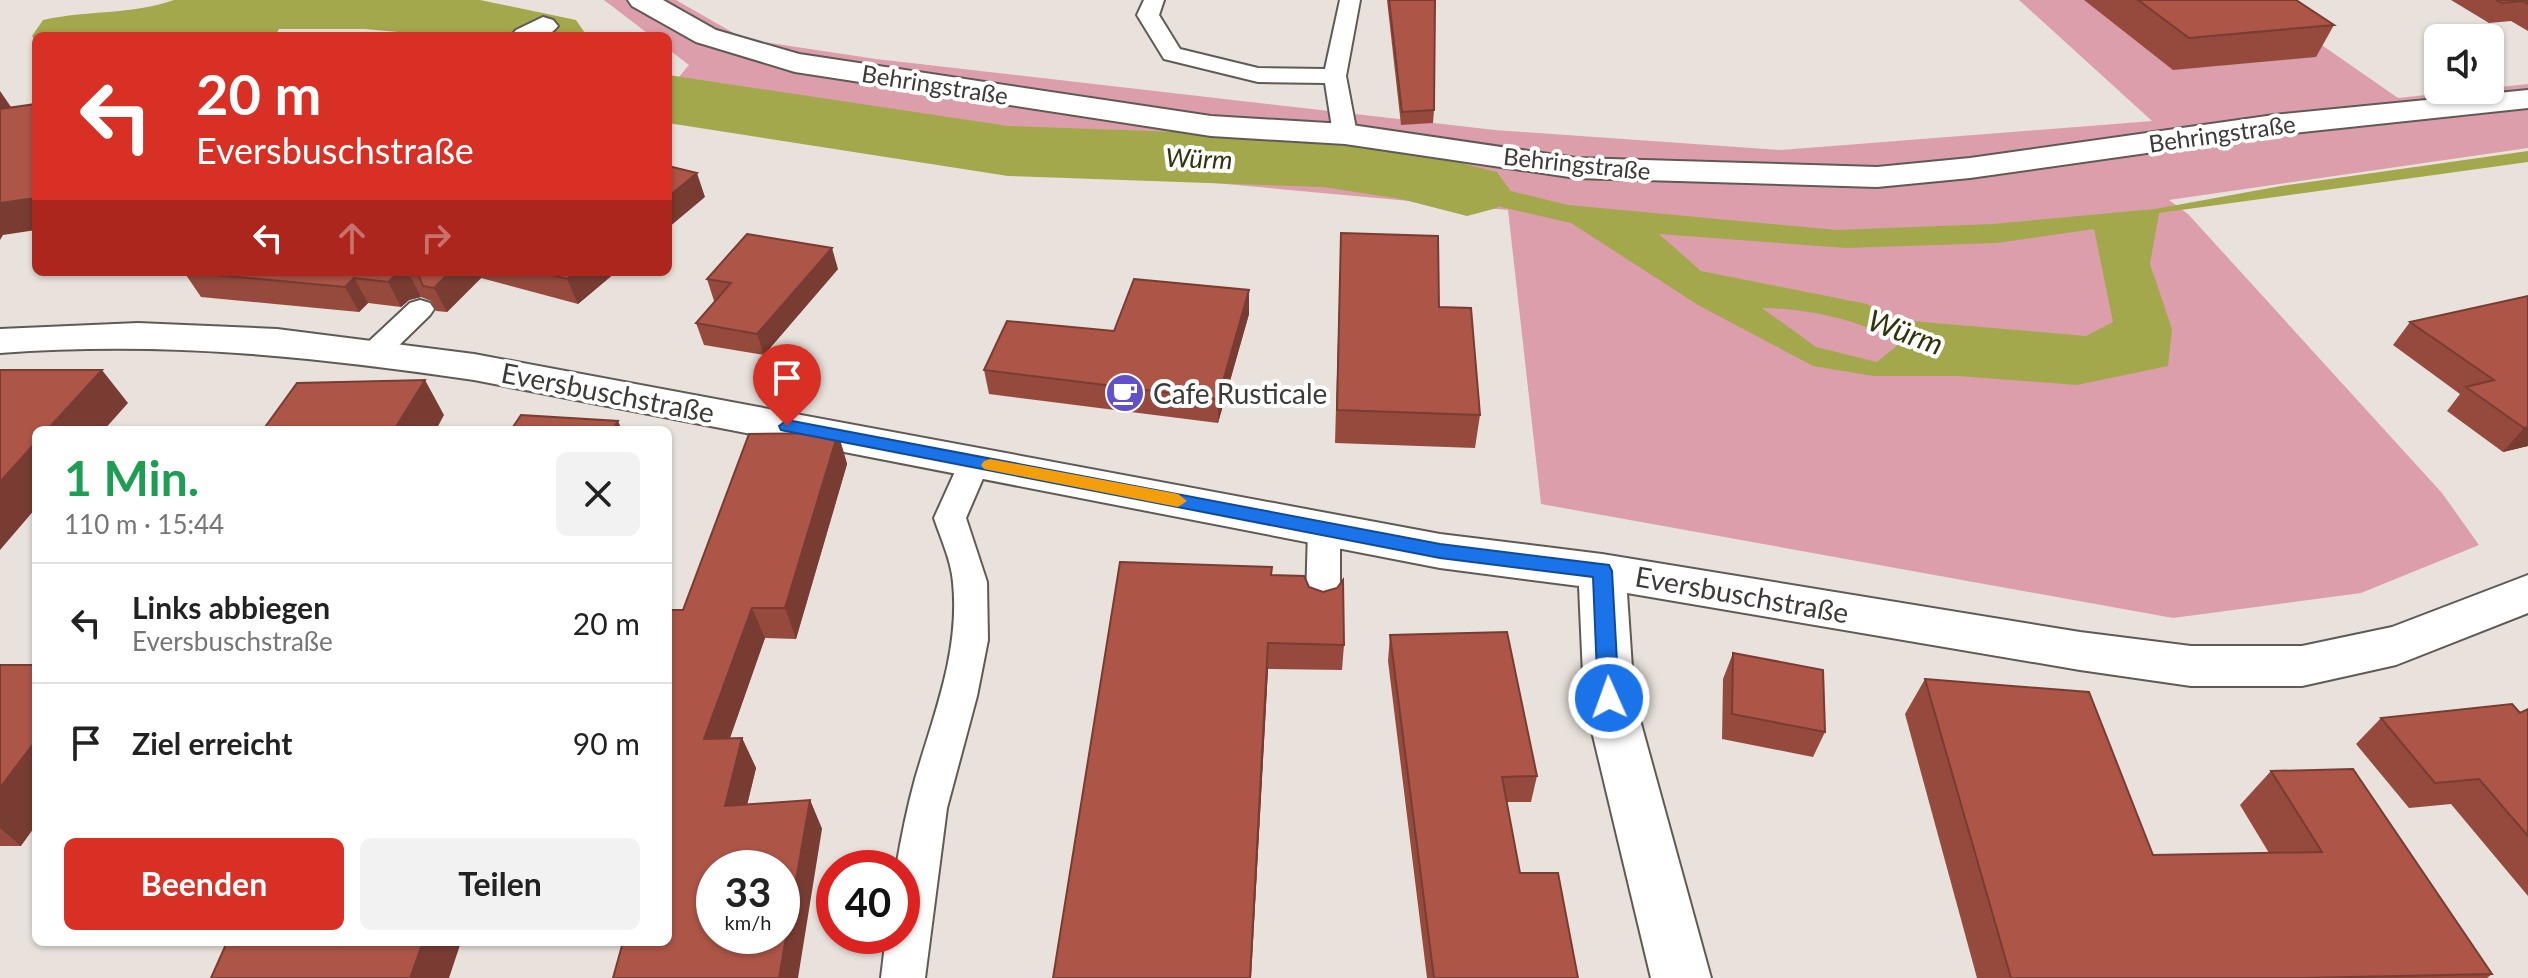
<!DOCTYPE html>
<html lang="de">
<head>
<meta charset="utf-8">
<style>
	body { margin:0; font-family:Lato,sans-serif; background:#f2f2f2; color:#222; height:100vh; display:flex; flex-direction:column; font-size:30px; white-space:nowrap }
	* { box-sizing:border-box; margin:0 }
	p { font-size:26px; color:#767676 }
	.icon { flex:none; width:44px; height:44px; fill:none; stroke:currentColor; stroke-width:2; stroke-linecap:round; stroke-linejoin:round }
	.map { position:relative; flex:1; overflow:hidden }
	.sheet { position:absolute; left:32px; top:426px; width:640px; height:520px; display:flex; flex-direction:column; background:#fff; border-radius:12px; box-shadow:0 2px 6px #0004 }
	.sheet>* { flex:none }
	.banner { position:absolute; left:32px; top:32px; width:640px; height:244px; border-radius:12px; box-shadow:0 2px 6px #0004; background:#d93025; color:#fff; overflow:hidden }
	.controls { position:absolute; left:2424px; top:24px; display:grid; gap:16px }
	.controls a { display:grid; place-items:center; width:80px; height:80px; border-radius:12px; background:#fff; box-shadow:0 2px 6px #0004; font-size:40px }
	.speed { position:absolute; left:696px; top:850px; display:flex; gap:16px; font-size:40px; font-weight:700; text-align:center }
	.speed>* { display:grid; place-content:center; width:104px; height:104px; border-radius:50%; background:#fff; box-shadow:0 2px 6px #0004; line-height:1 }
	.speed small { font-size:20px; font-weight:400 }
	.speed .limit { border:12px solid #d22; background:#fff; color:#111 }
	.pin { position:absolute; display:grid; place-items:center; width:68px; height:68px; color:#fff; margin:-82px -34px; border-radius:50% 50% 50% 0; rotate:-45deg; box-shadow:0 0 8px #0007 }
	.pin .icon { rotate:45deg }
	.me { position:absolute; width:88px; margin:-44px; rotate:358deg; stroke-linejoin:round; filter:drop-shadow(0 0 6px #0008) }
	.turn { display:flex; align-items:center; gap:28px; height:168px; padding:0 32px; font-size:36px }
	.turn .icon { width:104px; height:104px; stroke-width:2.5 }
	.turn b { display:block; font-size:56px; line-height:68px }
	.lanes { display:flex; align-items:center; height:76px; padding:0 32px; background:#0003; justify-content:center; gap:40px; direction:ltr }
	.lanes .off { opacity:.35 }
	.round { display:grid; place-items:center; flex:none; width:84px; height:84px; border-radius:12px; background:#f2f2f2 }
	.summary { display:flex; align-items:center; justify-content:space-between; height:136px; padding:0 32px }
	h1 { font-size:48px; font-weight:700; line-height:60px; color:#1e9e55 }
	.cta { display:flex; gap:16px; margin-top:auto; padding:16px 32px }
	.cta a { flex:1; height:92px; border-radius:12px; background:#d93025; color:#fff; font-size:32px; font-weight:700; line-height:92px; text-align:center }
	.cta a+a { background:#f2f2f2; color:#222 }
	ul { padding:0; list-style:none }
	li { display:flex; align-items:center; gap:24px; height:120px; padding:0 32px; border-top:2px solid #e0e0e0 }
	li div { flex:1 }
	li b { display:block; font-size:30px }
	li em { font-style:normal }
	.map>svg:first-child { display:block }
	.green { fill:#dd9eab }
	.water { fill:#a3a84c; fill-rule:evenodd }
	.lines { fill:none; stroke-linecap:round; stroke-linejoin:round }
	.river { fill:#a3a84c; fill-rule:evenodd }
	.lane-casing { stroke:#605a55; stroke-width:4 }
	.street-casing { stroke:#605a55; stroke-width:4 }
	.secondary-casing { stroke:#605a55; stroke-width:4 }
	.lane { fill:#fff; fill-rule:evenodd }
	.street { fill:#fff; fill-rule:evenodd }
	.secondary { fill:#fff; fill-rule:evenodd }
	.wall { fill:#954a3d }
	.shaded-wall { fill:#793c32 }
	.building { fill:#ad5647; stroke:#793c32; stroke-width:2; fill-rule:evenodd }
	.route { fill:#1a73e8; stroke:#114b97; stroke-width:2 }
	.slow { fill:#f59e0b }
	.labels { text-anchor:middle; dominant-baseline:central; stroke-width:8; stroke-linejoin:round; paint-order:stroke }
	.far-street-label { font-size:24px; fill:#3d3a38; stroke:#fff }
	.far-water-label { font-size:26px; font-style:italic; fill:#31330b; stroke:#fff }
	.street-label { font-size:28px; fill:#3d3a38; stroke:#fff }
	.poi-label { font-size:28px; fill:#3d3a38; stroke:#fff; text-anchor:start }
	.water-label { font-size:30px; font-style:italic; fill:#31330b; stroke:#fff }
</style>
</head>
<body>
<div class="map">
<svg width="2528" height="978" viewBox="0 0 2528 978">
	<rect width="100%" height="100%" fill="#e9e2dc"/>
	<path class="green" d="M 604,0 L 676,0 L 744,39 L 876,59 L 1495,130 L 1781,150 L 2152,121 L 2019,0 L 2257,0 L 2398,98 L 2528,84 L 2528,148 L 2169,200 L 2188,214 L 2442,493 L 2479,545 L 2361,593 L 2173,618 L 1541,504 L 1508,210 L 1006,164 L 668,104 L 668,90 L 689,65 L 668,49 L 668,36 L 651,36 Z"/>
	<path class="water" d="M 2528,151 L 2528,162 L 2159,213 L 2150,264 L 2172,329 L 2168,366 L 2077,385 L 1958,376 L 1873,376 L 1813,366 L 1698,305 L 1571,223 L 1319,165 L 1320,159 L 1408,166 L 1568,205 L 1836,230 L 1992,224 L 2155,209 L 2281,186 ZM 2094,229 L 2113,322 L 2086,336 L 1900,320 L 1867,304 L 1701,271 L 1659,234 L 1846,248 L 1997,243 ZM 1762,308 C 1804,308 1865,320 1899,344 L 1877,362 L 1816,347 Z"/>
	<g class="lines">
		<path class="river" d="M 174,0 L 480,0 L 576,20 L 587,36 L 443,36 L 365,29 L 279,29 L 275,36 L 36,36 L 36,42 L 32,36 L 43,20 C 86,10 132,15 174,0 Z
			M 668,75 L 1008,126 L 1323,137 L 1405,149 L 1497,172 L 1510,190 L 1497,208 L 1467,216 L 1401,199 L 1323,187 L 1008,176 L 668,123 Z"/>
		<g class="lane-casing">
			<path id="lane" d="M 1144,0 L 1164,0 L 1159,15 L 1180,49 L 1258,68 L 1325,69 L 1340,0 L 1360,0 L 1346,76 L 1357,134 L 1353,139 L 1337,139 L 1333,134 L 1325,83 L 1258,82 L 1164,59 L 1137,15 Z
				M 420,300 L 430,303 L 434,309 L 430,315 L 384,360 L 374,362 L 364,360 L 360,353 L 364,346 L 410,303 Z
				M 974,451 L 985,454 L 990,462 L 966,518 L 987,582 L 988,640 L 977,696 L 947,808 L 925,978 L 881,978 L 886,936 L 902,936 L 902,868 L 896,868 C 901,838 907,808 915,779 C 934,714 960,651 953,582 C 951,560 941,539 934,518 L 963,454 Z
				M 1324,517 L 1336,521 L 1340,529 L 1340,602 L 1335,611 L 1323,615 L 1311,611 L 1306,602 L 1308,529 L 1312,521 Z"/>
		</g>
		<g class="street-casing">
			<path id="street" d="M 628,0 L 663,0 L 716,30 L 799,54 L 1211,116 L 1345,124 L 1576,158 L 1877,167 L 1970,158 L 2274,115 L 2528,90 L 2528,108 L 2274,135 L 1970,178 L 1877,187 L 1576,178 L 1345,144 L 1211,136 L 795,72 L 696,42 L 632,6 Z
				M 543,17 L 553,20 L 558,26 C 547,41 528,36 511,36 L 516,30 Z"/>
		</g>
		<g class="secondary-casing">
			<path id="secondary" d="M 138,323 L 277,329 L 474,354 L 1440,534 L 1602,554 L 2080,632 L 2191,646 L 2302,646 L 2392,627 L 2528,575 L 2528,613 L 2396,665 L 2302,686 L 2191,686 L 2080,670 L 1627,593 L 1634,698 L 1711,978 L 1651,978 L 1584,698 L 1579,586 L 1440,568 L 474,380 C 310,356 166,341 0,353 L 0,329 Z"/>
		</g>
		<use href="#lane" class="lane"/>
		<use href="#street" class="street"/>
		<use href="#secondary" class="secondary"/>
	</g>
	<path class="wall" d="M 1387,0 L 1435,0 L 1434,110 L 1433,123 L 1401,125 Z
		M 2084,0 L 2296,0 L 2334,25 L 2316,57 L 2173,70 Z
		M 2451,0 L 2528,0 L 2528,31 L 2511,21 L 2489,23 Z
		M 1341,233 L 1439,307 L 1480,415 L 1475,448 L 1335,443 Z
		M 838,269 L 764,355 L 704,345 L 696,323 L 716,301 L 714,301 L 707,279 Z
		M 184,272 L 616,272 L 578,304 L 481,278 L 447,312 L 436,311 L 431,301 L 421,297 L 409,300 L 401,307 L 368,303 L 359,312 L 201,297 Z
		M 2528,296 L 2528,446 L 2503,452 L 2447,411 L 2460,394 L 2393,345 L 2410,322 Z
		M 1249,314 L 1218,423 L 989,394 L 984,370 L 1114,331 Z
		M 838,433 L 847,464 L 796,639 L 765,638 L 730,738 L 742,738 L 756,768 L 747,804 L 810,800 L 822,829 L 668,942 L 683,610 Z
		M 1271,575 L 1309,587 L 1344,645 L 1342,670 L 1268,669 L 1251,978 Z
		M 1390,635 L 1537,776 L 1531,802 L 1507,802 L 1520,873 L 1578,978 L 1427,978 L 1388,661 Z
		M 1733,653 L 1825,732 L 1813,757 L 1722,739 L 1723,679 Z
		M 0,665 L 21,846 L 0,846 Z
		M 1925,679 L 2153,855 L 2269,853 L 2240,805 L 2271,771 L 2492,974 L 2487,978 L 1977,978 L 1905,714 Z
		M 2528,709 L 2528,896 L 2451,804 L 2409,808 L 2356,744 L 2381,718 L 2520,713 Z"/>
	<path class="shaded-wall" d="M 0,91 L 18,117 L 0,134 Z
		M 697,173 L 705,197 L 668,228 L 668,197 Z
		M 36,198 L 36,230 L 3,235 L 0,240 L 0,203 Z
		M 832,248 L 838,269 L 764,355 L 757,334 Z
		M 408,272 L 421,297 L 409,300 L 401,307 L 388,282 L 396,275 Z
		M 450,272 L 478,272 L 481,278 L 447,312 L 434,288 Z
		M 576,272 L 616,272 L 578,304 L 567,279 Z
		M 354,278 L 368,303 L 359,312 L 345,287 Z
		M 1249,290 L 1249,314 L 1218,423 L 1218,399 Z
		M 102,370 L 128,403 L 104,430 L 47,430 Z
		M 425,380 L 444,415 L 436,430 L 394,430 Z
		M 618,421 L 622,430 L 612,430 Z
		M 2528,427 L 2528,446 L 2503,452 L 2524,428 Z
		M 838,433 L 847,464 L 796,639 L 785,608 Z
		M 36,442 L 36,508 L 0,550 L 0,482 Z
		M 752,608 L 765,638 L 719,769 L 704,739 Z
		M 1268,643 L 1268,669 L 1251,978 L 1250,978 Z
		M 742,738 L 756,768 L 740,835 L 725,806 Z
		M 36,740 L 36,825 L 21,846 L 0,828 L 0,788 Z
		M 810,800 L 822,829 L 798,978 L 779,978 Z
		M 423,942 L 461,942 L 449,978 L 410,978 Z"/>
	<path class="building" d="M 1389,0 L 1435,0 L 1434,110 L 1402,112 Z
		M 2138,0 L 2296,0 L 2334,25 L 2189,38 Z
		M 2496,0 L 2528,0 L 2528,4 L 2524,1 L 2502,3 Z
		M 36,104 L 36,198 L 0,203 L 0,109 Z
		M 668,166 L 697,173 L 668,197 Z
		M 1341,233 L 1438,236 L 1439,307 L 1471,308 L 1480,415 L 1337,410 Z
		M 747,234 L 832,248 L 757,334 L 696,323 L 731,283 L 707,279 Z
		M 184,272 L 450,272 L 434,288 L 423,286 L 419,276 L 408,272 L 396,275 L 388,282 L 354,278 L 345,287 Z
		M 540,272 L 576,272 L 567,279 Z
		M 1134,279 L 1249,290 L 1218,399 L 984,370 L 1007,321 L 1114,331 Z
		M 2528,296 L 2528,427 L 2524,428 L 2466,387 L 2494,380 L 2410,322 Z
		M 0,370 L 102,370 L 47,430 L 36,430 L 36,442 L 0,482 Z
		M 425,380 L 394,430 L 263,430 L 297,383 Z
		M 521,415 L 618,421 L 612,430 L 511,430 Z
		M 838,433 L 785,608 L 752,608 L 704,739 L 742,738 L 725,806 L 810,800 L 779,978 L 613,978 L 623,942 L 668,942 L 668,610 L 683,610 L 749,434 ZM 714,868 L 782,868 L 782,936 L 714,936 Z
		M 1120,562 L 1272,567 L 1271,575 L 1304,576 L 1309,587 L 1323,592 L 1337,588 L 1343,580 L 1344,645 L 1268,643 L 1250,978 L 1053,978 Z
		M 1507,632 L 1537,776 L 1502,777 L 1520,873 L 1558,873 L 1578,978 L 1434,978 L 1390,635 Z
		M 1733,653 L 1823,670 L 1825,732 L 1732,714 Z
		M 0,665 L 36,665 L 36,740 L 0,788 Z
		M 1925,679 L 2089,692 L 2153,855 L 2322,852 L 2271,771 L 2353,769 L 2492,974 L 2304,978 L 2011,978 Z
		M 2512,704 L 2520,713 L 2528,709 L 2528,836 L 2479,779 L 2435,783 L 2381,718 Z
		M 227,942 L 423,942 L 410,978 L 211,978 Z"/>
	<path class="route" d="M 787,420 L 1440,544 L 1609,565 L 1612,571 L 1619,698 L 1616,704 L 1609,707 L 1601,704 L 1598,698 L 1593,577 L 1440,558 L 781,430 L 779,426 Z"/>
	<path class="slow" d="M 990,459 L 1178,494 L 1187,501 L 1178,507 L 984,469 L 981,465 L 984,461 Z"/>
	<defs>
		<g id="cafe-disc" transform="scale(2)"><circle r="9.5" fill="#6150c9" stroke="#fff"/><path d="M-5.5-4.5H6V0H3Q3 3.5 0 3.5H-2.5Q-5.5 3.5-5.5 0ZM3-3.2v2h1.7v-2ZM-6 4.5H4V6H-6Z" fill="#fff"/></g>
	</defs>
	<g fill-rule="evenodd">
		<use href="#cafe-disc" x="1125" y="393"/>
	</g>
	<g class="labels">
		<g class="far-street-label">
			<text transform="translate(935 84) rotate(9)">Behringstraße</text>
			<text transform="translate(2222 133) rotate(-8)">Behringstraße</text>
			<text transform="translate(1577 163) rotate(6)">Behringstraße</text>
		</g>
		<g class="far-water-label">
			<text transform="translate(1199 158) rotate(2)">Würm</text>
		</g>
		<g class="street-label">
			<text transform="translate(608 392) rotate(11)">Eversbuschstraße</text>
			<text transform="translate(1742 594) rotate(10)">Eversbuschstraße</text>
		</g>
		<g class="poi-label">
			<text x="1153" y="393">Cafe Rusticale</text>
		</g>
		<g class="water-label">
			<text transform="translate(1906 331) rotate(20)">Würm</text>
		</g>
	</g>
</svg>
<div class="controls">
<a><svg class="icon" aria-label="sound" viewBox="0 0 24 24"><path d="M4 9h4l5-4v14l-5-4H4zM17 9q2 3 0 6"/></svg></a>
</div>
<div class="speed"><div>33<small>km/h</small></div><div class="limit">40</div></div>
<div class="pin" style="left:787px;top:426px;background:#d93025"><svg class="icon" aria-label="arrive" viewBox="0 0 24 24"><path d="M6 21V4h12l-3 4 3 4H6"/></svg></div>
<svg class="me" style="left:1609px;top:698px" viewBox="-20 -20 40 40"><circle r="17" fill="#1a73e8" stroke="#fff" stroke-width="3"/><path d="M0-11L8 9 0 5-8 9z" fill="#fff"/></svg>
<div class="banner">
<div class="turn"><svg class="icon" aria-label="left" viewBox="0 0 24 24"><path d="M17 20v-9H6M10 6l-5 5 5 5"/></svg><div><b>20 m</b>Eversbuschstraße</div></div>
<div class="lanes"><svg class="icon" aria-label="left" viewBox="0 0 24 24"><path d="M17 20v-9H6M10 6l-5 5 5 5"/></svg><svg class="icon off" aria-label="ahead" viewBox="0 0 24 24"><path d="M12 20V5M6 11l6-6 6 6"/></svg><svg class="icon off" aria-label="right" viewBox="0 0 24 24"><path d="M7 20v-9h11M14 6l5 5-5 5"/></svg></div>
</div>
<section class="sheet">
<div class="summary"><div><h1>1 Min.</h1><p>110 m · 15:44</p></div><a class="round"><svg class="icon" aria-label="close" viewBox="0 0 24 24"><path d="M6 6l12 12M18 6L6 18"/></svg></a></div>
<ul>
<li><svg class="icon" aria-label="left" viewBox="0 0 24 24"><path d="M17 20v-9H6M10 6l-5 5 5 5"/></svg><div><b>Links abbiegen</b><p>Eversbuschstraße</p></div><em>20 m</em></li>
<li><svg class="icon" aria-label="arrive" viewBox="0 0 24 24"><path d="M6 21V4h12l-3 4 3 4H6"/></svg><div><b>Ziel erreicht</b></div><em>90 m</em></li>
</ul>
<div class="cta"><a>Beenden</a><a>Teilen</a></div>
</section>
</div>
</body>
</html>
